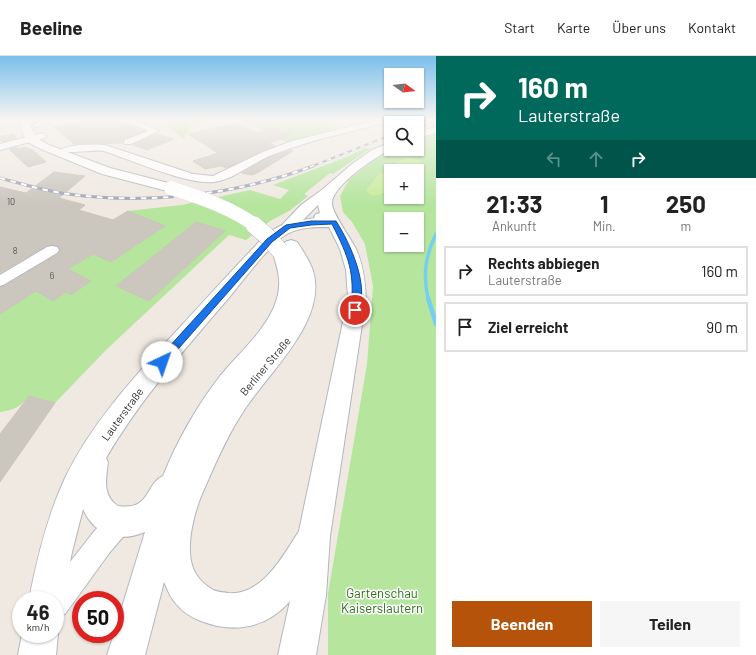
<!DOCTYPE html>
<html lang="de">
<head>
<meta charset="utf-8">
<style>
	body { margin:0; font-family:Barlow,sans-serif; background:#f6f6f6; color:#222; height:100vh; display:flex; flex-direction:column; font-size:15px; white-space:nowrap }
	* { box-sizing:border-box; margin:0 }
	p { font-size:13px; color:#767676 }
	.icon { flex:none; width:22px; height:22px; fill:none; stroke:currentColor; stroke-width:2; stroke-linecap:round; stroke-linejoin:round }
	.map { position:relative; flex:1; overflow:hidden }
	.details { display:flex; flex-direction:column; background:#fff; width:320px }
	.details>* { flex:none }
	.banner { background:#00695c; color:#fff; overflow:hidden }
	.needle { width:26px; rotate:104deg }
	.buttons { position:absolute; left:384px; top:12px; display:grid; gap:8px }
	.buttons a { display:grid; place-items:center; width:40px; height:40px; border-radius:0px; background:#fff; box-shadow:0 1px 3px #0004; font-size:20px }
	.speed { position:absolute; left:12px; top:535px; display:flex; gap:8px; font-size:20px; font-weight:700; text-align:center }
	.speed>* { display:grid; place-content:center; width:52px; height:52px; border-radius:50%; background:#fff; box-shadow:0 1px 3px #0004; line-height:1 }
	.speed small { font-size:10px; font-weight:400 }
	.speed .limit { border:6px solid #d22; background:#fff; color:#111 }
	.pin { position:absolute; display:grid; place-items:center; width:34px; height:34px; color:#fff; margin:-17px; border:2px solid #fff; border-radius:50%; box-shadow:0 1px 4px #0007 }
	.me { position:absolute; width:44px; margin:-22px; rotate:42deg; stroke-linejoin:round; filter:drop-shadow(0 0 3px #0008) }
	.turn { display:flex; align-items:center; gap:14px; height:84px; padding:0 16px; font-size:18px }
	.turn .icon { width:52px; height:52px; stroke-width:2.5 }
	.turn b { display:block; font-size:28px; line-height:34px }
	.lanes { display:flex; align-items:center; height:38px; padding:0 16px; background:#0003; justify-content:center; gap:20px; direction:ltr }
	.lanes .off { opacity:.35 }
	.eta { display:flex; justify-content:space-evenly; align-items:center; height:68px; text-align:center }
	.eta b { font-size:24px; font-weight:700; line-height:28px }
	.button { display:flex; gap:8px; margin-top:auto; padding:8px 16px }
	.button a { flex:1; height:46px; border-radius:0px; background:#b45309; color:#fff; font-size:16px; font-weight:700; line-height:46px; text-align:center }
	.button a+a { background:#f6f6f6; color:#222 }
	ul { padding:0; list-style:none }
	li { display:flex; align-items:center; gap:12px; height:50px; margin:0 8px 6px; padding:0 8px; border:2px solid #e0e0e0; border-radius:0px }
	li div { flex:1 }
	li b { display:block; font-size:15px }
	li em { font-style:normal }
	header { display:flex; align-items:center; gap:24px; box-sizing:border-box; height:56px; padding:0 20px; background:#fff; border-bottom:1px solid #e0e0e0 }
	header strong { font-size:19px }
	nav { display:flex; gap:22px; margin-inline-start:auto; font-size:14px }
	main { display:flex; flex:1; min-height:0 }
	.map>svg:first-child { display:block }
	.green { fill:#b6e59e; fill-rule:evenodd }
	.pitch { fill:#c9ec9a }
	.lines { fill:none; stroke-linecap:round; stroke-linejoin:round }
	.stream-far1 { stroke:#75cff0; stroke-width:3.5 }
	.stream { stroke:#75cff0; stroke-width:4.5 }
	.building { fill:#cbc7bf; stroke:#cbc5ba }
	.street-casing { stroke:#b4b7c1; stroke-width:2 }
	.secondary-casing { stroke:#b4b7c1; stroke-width:2 }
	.street { fill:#fff; fill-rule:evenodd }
	.secondary { fill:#fff; fill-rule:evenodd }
	.rail-far1-casing { stroke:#a3a6b8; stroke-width:2 }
	.rail-casing { stroke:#a3a6b8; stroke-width:3 }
	.rail-far1 { stroke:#fff; stroke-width:1.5; stroke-dasharray:4.5; stroke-linecap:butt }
	.rail { stroke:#fff; stroke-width:2; stroke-dasharray:5.5; stroke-linecap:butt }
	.secondary-bridge-far1-casing { stroke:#b4b7c1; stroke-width:14; stroke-linecap:butt }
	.secondary-bridge-casing { stroke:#b4b7c1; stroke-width:18; stroke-linecap:butt }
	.secondary-bridge-far1 { stroke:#fff; stroke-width:14 }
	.secondary-bridge { stroke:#fff; stroke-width:17 }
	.route { fill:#1a73e8; stroke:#114b97 }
	.labels { text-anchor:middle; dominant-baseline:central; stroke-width:3; stroke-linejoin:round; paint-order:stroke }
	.number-label { font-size:9px; fill:#555452 }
	.street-label { font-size:11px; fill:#2e2e2e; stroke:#fff }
	.near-park-label { font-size:13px; fill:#2c6e1b; stroke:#fff }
</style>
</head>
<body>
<header>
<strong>Beeline</strong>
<nav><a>Start</a><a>Karte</a><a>Über uns</a><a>Kontakt</a></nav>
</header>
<main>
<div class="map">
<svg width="436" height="599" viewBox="0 0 436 599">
	<rect width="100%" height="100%" fill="#efe9e1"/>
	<path class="green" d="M 185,64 L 215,64 L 191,69 L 184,83 L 164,67 Z
		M 241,64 L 328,64 L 329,65 L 327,66 L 340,72 L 286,86 Z
		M 436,78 L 436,599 L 328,599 L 328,538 L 367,308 L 373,230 L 365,188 L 352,166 L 343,156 L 340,140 L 349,124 L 378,101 L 395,93 L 417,93 L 417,84 ZM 391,115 L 417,115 L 417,141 L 391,141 ZM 391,163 L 417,163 L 417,189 L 391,189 Z
		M 366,92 L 370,93 L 333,118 L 330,117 L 304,138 L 308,140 L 289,155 L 270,165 L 246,184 L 229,179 L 106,294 L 55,347 L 29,340 C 21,351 13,354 0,356 L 0,233 L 70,192 L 72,188 L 128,155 L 182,149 L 250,134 L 280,143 L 289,134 L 273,129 L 344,102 Z"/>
	<path class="pitch" d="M 407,101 L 423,106 L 409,114 L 393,109 Z
		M 380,117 L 391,120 L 391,130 C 384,137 373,145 366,134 Z"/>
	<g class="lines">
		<path class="stream-far1" d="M 428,243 C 423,219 425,200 436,178"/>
		<path class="stream" d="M 428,242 L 436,268"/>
	</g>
	<path class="building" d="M 90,64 L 116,64 L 144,75 L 124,83 L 123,87 L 74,88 L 54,71 Z
		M 239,67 L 258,77 L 275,71 L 294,78 L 269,87 L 276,90 L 227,112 L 221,110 L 205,113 L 193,105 L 218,97 L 188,78 Z
		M 14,78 L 16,82 L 2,86 L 0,84 L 0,80 Z
		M 157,78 L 174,83 L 147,94 L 133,89 Z
		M 17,91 L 17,93 L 25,91 L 33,94 L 46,106 L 28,111 L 9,93 Z
		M 291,94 L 293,95 L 257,117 L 252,119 L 242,117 L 266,103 Z
		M 54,116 L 85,120 L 59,142 L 85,149 L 79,154 L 113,164 L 128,155 L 165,170 L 111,206 L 93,198 L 68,213 L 91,225 L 71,239 L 66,236 L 53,245 L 36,235 L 0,258 L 0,231 L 58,198 L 60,195 L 57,190 L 47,190 L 0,217 L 0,131 L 26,137 Z
		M 196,166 L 225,175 L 149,245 L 116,230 Z
		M 29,340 L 55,347 L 0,426 L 0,378 Z"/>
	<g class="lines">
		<g class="street-casing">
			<path id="street" d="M 42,64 L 54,64 L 36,71 L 32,69 Z
				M 124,64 L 135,64 L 159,75 L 131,88 L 125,88 L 124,86 L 125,84 L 148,75 Z
				M 376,64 L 390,64 L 389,66 C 349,76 310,84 272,99 C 254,106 233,124 214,126 C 187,129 131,104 104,95 C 94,93 67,99 61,94 C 68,88 96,88 105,89 L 193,118 L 213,120 L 263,96 L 292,85 Z
				M 42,77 L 45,78 L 46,80 L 45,82 L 0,94 L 0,88 Z
				M 52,190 L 57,191 L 59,194 L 57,197 L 5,228 L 0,230 L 0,219 L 47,191 Z
				M 119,453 L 128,457 L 132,466 L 128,475 L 110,496 L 65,558 L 55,562 L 55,544 L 42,544 L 45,538 L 92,478 L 110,457 Z"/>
		</g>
		<g class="secondary-casing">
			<path id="secondary" d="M 18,64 L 28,64 L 36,82 L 49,89 L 110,112 L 176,129 L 178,132 L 176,135 L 171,136 L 102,118 L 41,93 L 28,86 L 24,80 Z
				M 436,71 L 436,77 L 417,82 L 417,76 Z
				M 391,86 L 391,93 C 377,100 330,131 332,148 C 333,158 349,180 355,191 C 363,207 365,224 366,242 L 330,480 L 326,539 L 316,599 L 278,599 L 290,545 C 267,572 234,578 201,565 C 190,561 180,554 174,545 C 169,539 167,532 164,526 L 145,599 L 107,599 L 114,578 L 115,578 L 115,574 L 145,476 C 120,487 94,479 83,453 L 72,496 L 63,544 L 58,556 L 55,558 L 55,544 L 29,544 C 37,502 47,461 65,422 C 93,364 138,317 181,270 C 207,242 233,213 260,185 L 269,176 L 282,169 L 301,149 L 323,133 L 352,108 L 372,94 ZM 318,149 L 320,157 L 316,158 L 314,161 L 315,162 L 303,164 ZM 329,171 L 340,193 L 346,214 L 348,242 L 299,475 C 283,500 262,540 228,537 C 222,536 218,536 213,534 C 205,529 196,521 193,512 C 185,491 194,457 202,438 C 214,411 225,384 241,359 C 265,319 331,264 312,212 C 308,203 302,193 297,186 L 291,184 L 285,186 L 283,189 L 284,191 L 274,192 L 272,195 C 279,215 283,230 274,251 C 263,277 238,298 220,320 C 197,350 177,385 163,420 C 145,428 151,455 118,450 C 102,440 106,422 108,406 L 106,402 C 141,342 187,291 232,238 C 245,222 271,187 287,178 C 300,171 315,171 329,171 Z
				M 55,570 L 58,578 L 56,599 L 18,599 L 22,578 L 55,578 Z"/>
		</g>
		<use href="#street" class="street"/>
		<use href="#secondary" class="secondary"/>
		<g class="rail-far1-casing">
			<path id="rail-far1" d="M 417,71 L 436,67
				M 310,111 L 391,79"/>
		</g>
		<g class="rail-casing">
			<path id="rail" d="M 0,122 C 22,128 45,135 68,138 C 149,149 236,139 313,110"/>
		</g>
		<use href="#rail-far1" class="rail-far1"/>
		<use href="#rail" class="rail"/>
		<g class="secondary-bridge-far1-casing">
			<path id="secondary-bridge-far1" d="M 171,132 C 201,142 230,151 256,170"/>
		</g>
		<g class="secondary-bridge-casing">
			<path id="secondary-bridge" d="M 254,169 L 269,182 L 280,195"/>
		</g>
		<use href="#secondary-bridge-far1" class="secondary-bridge-far1"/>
		<use href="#secondary-bridge" class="secondary-bridge"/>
	</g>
	<linearGradient id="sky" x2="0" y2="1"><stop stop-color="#7abfeb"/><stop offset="0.43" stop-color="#f8f5f2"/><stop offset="1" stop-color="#f8f5f2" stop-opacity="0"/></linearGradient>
	<rect width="436" height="148" fill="url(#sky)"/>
	<path class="route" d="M 311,165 L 336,165 C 350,187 370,230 358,256 L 352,256 L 351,254 C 355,216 349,202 332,168 L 311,169 L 290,172 L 272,186 L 165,308 L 158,308 L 157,306 L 158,303 L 267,183 L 286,169 Z"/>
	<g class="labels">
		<g class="number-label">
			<text x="11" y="145">10</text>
			<text x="15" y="194">8</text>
			<text x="52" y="219">6</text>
		</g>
		<g class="street-label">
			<text transform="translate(265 310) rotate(-50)">Berliner Straße</text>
			<text transform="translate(122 358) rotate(-54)">Lauterstraße</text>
		</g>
		<g class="near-park-label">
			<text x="382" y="537">Gartenschau<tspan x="382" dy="15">Kaiserslautern</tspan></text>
		</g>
	</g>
</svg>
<div class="buttons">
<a><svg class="needle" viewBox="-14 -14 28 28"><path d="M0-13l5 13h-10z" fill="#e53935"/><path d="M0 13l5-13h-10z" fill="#767676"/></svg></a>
<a><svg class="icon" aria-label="search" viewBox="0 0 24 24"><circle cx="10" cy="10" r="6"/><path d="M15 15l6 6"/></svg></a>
<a>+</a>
<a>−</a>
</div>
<div class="speed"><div>46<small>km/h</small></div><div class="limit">50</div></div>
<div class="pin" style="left:355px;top:254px;background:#d93025"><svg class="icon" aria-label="arrive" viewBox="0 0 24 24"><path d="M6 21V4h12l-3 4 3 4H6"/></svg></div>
<svg class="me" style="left:162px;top:306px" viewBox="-20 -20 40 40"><circle r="19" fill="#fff"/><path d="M0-13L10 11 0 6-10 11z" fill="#1a73e8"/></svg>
</div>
<section class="details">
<div class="banner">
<div class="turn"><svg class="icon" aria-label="right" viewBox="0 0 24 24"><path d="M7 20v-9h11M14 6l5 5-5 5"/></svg><div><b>160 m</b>Lauterstraße</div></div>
<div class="lanes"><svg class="icon off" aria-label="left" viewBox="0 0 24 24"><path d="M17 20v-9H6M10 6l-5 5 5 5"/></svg><svg class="icon off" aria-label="ahead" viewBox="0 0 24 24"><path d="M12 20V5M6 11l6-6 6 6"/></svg><svg class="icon" aria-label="right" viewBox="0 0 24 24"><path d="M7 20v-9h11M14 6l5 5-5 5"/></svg></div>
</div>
<div class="eta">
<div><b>21:33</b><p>Ankunft</p></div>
<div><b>1</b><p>Min.</p></div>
<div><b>250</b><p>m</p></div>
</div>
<ul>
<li><svg class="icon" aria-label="right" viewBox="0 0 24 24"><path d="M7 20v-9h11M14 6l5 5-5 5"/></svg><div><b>Rechts abbiegen</b><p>Lauterstraße</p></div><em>160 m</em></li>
<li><svg class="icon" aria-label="arrive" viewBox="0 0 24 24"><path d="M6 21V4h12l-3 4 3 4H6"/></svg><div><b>Ziel erreicht</b></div><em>90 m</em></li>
</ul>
<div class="button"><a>Beenden</a><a>Teilen</a></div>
</section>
</main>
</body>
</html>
